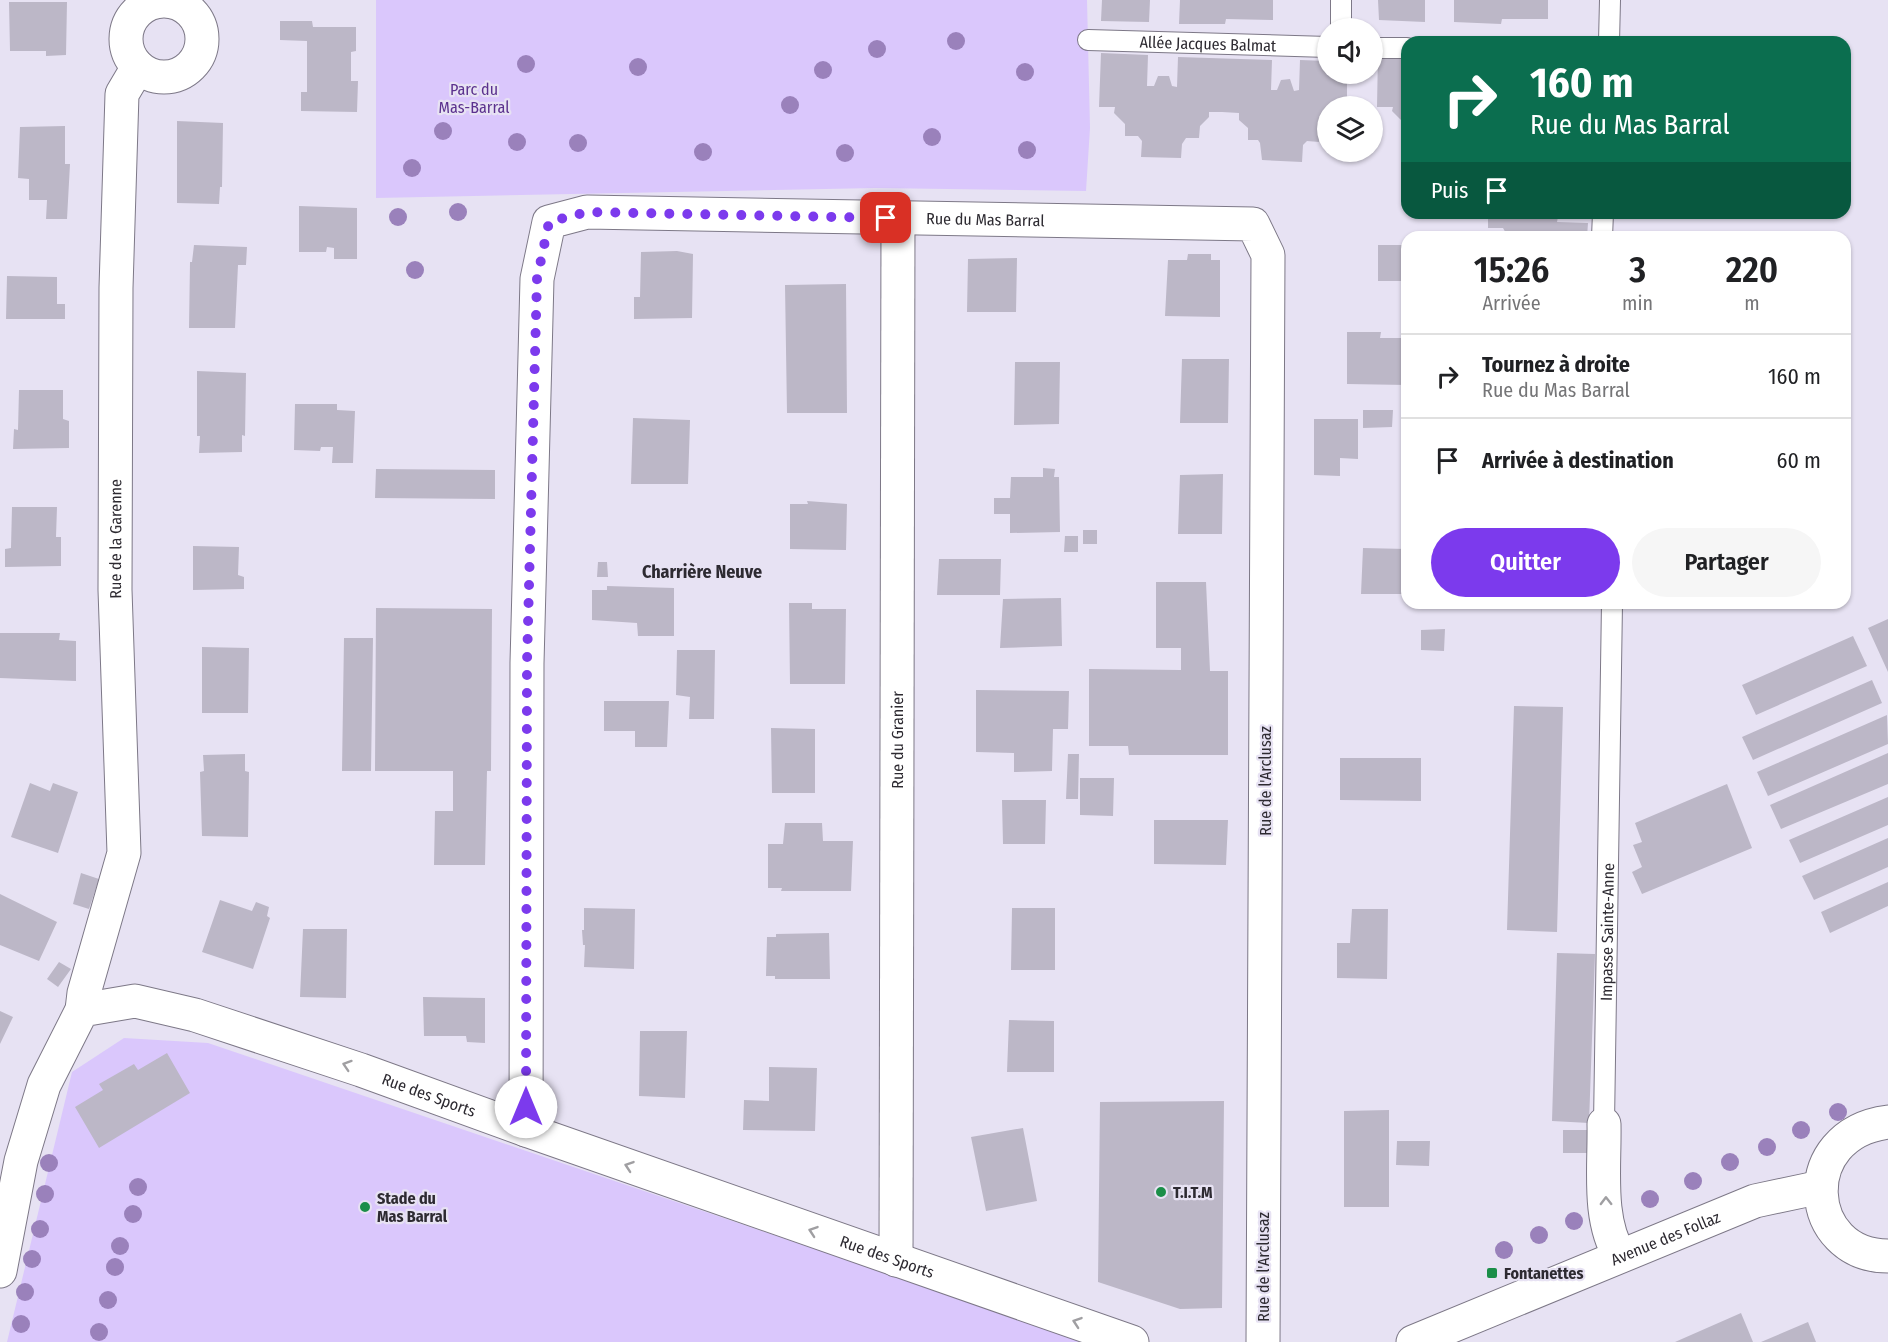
<!DOCTYPE html>
<html lang="fr">
<head>
<meta charset="utf-8">
<style>
	body { margin:0; font-family:"Fira Sans Condensed",sans-serif; background:#f6f6f6; color:#202124; height:100vh; display:flex; flex-direction:column; font-size:22px; white-space:nowrap }
	* { box-sizing:border-box; margin:0 }
	p { font-size:20px; color:#757577 }
	.icon { flex:none; width:33px; height:33px; fill:none; stroke:currentColor; stroke-width:2; stroke-linecap:round; stroke-linejoin:round }
	.map { position:relative; flex:1; overflow:hidden }
	.panel { position:absolute; left:1401px; top:231px; width:450px; height:378px; display:flex; flex-direction:column; background:#fff; border-radius:18px; box-shadow:0 2px 4px #0004 }
	.panel>* { flex:none }
	.guide { position:absolute; left:1401px; top:36px; width:450px; height:183px; border-radius:18px; box-shadow:0 2px 4px #0004; background:#0b6e4f; color:#fff; overflow:hidden }
	.controls { position:absolute; left:1317px; top:18px; display:grid; gap:12px }
	.controls a { display:grid; place-items:center; width:66px; height:66px; border-radius:50%; background:#fff; box-shadow:0 2px 4px #0004; font-size:30px }
	.pin { position:absolute; display:grid; place-items:center; width:51px; height:51px; color:#fff; margin:-26px; border-radius:12px; box-shadow:0 3px 9px #0006 }
	.me { position:absolute; width:66px; margin:-33px; rotate:0deg; stroke-linejoin:round; filter:drop-shadow(0 0 4px #0008) }
	.turn { display:flex; align-items:center; gap:21px; height:126px; padding:0 30px; font-size:27px }
	.turn .icon { width:78px; height:78px; stroke-width:2.5 }
	.turn b { display:block; font-size:42px; line-height:51px }
	.then { display:flex; align-items:center; height:57px; padding:0 30px; background:#0003; gap:12px; font-size:22px }
	.eta { display:flex; justify-content:space-evenly; align-items:center; height:102px; text-align:center }
	.eta b { font-size:36px; font-weight:600; line-height:42px }
	.cta { display:flex; gap:12px; margin-top:auto; padding:12px 30px }
	.cta a { flex:1; height:69px; border-radius:36px; background:#7c3aed; color:#fff; font-size:24px; font-weight:600; line-height:69px; text-align:center }
	.cta a+a { background:#f6f6f6; color:#202124 }
	ul { padding:0; list-style:none }
	li { display:flex; align-items:center; gap:18px; height:84px; padding:0 30px; border-top:2px solid #e0e0e0 }
	li div { flex:1 }
	li b { display:block; font-size:22px }
	li em { font-style:normal }
	.map>svg:first-child { display:block }
	.green { fill:#dac7fc }
	.building { fill:#bcb7c7 }
	.lines { fill:none; stroke-linecap:round; stroke-linejoin:round }
	.lane-casing { stroke:#7d7887; stroke-width:22 }
	.street-casing { stroke:#7d7887; stroke-width:35 }
	.secondary-casing { stroke:#7d7887; stroke-width:35 }
	.lane { stroke:#fff; stroke-width:20 }
	.street { stroke:#fff; stroke-width:33 }
	.secondary { stroke:#fff; stroke-width:33 }
	.tree { fill:#9a81bb }
	.oneway { stroke:#a09fa2 }
	.route { stroke:#7c3aed; stroke-width:10; stroke-dasharray:0 18 }
	.poi-dot { fill:#1b8e48; stroke:#e7e2f3; stroke-width:2 }
	.labels { text-anchor:middle; dominant-baseline:central; stroke-width:4.5; stroke-linejoin:round; paint-order:stroke }
	.street-label { font-size:16px; fill:#2d2a31; stroke:#e7e2f3 }
	.park-label { font-size:16px; fill:#5b318e; stroke:#e7e2f3 }
	.poi-label { font-size:16px; font-weight:bold; fill:#2d2a31; stroke:#e7e2f3; text-anchor:start }
	.neighbourhood-label { font-size:18px; font-weight:bold; fill:#2d2a31; stroke:#e7e2f3 }
</style>
</head>
<body>
<div class="map">
<svg width="1888" height="1342" viewBox="0 0 1888 1342">
	<rect width="100%" height="100%" fill="#e7e2f3"/>
	<path class="green" d="M 376,0 L 1087,0 L 1090,128 L 1086,191 L 876,188 L 376,198 Z
		M 124,1038 L 208,1043 L 1089,1342 L 7,1342 L 72,1072 Z"/>
	<path class="building" d="M 1102,0 L 1150,0 L 1149,22 L 1101,21 Z
		M 1180,0 L 1273,0 L 1273,20 L 1226,19 L 1225,24 L 1179,24 Z
		M 1378,0 L 1425,0 L 1425,22 L 1379,20 Z
		M 1454,0 L 1548,0 L 1548,19 L 1502,19 L 1501,24 L 1454,22 Z
		M 9,2 L 67,2 L 66,55 L 46,56 L 46,51 L 10,51 Z
		M 280,21 L 312,21 L 313,27 L 356,27 L 356,51 L 351,52 L 351,81 L 358,81 L 357,112 L 301,111 L 301,92 L 307,92 L 307,41 L 280,40 Z
		M 1101,53 L 1148,55 L 1147,86 L 1154,86 L 1158,76 L 1169,76 L 1172,86 L 1177,87 L 1178,57 L 1272,60 L 1271,90 L 1277,90 L 1281,80 L 1290,79 L 1294,91 L 1299,90 L 1300,60 L 1328,61 L 1328,74 L 1347,74 L 1347,106 L 1328,106 L 1328,120 L 1320,128 L 1319,142 L 1307,141 L 1303,145 L 1302,162 L 1262,160 L 1260,143 L 1258,140 L 1248,140 L 1248,128 L 1239,120 L 1239,113 L 1222,112 L 1209,112 L 1209,117 L 1200,126 L 1199,138 L 1186,138 L 1182,144 L 1181,158 L 1141,157 L 1142,141 L 1138,136 L 1125,136 L 1125,124 L 1114,113 L 1115,107 L 1099,107 Z
		M 1378,53 L 1407,54 L 1407,135 L 1403,135 L 1404,123 L 1392,111 L 1393,107 L 1377,107 Z
		M 177,121 L 223,123 L 222,187 L 220,187 L 219,204 L 177,203 Z
		M 65,126 L 65,164 L 70,164 L 67,219 L 46,219 L 47,200 L 29,200 L 29,179 L 18,178 L 20,127 Z
		M 299,206 L 357,208 L 357,259 L 334,259 L 334,248 L 327,247 L 326,252 L 299,252 Z
		M 1488,213 L 1565,213 L 1558,217 L 1557,222 L 1588,223 L 1587,237 L 1508,237 L 1503,228 L 1488,228 Z
		M 194,245 L 247,247 L 246,265 L 238,265 L 235,328 L 189,328 L 190,262 L 192,262 Z
		M 1378,245 L 1407,245 L 1407,281 L 1378,281 Z
		M 677,251 L 693,254 L 692,318 L 634,319 L 634,297 L 640,297 L 641,252 Z
		M 1188,254 L 1211,254 L 1211,260 L 1220,260 L 1220,317 L 1165,316 L 1168,260 L 1187,260 Z
		M 1017,258 L 1016,312 L 967,312 L 968,259 Z
		M 7,276 L 57,277 L 57,304 L 65,304 L 65,319 L 6,319 Z
		M 846,284 L 847,413 L 787,413 L 785,285 Z
		M 1347,332 L 1381,332 L 1380,338 L 1407,338 L 1407,385 L 1347,384 Z
		M 1182,359 L 1229,359 L 1228,423 L 1180,423 Z
		M 1015,362 L 1060,362 L 1059,424 L 1014,425 Z
		M 197,371 L 246,373 L 245,436 L 242,435 L 242,452 L 199,453 L 200,436 L 197,436 Z
		M 19,390 L 63,390 L 63,419 L 69,421 L 69,448 L 13,449 L 14,429 L 18,430 Z
		M 295,404 L 337,404 L 337,410 L 355,411 L 353,463 L 332,463 L 333,447 L 321,447 L 320,451 L 294,450 Z
		M 1363,410 L 1393,410 L 1392,427 L 1363,428 Z
		M 633,418 L 690,420 L 688,484 L 631,484 Z
		M 1314,419 L 1358,419 L 1358,459 L 1340,458 L 1340,476 L 1314,475 Z
		M 1043,468 L 1055,469 L 1054,477 L 1059,477 L 1060,532 L 1010,533 L 1010,514 L 994,514 L 994,498 L 1010,498 L 1011,477 L 1043,477 Z
		M 376,469 L 495,470 L 495,499 L 375,498 Z
		M 1223,474 L 1222,534 L 1178,534 L 1180,475 Z
		M 807,501 L 847,504 L 846,550 L 790,549 L 790,504 L 808,504 Z
		M 12,507 L 57,507 L 56,537 L 61,537 L 61,566 L 5,567 L 5,549 L 11,548 Z
		M 1083,530 L 1097,530 L 1097,544 L 1083,544 Z
		M 1065,536 L 1078,536 L 1078,552 L 1064,552 Z
		M 193,546 L 239,547 L 238,575 L 244,577 L 244,589 L 193,590 Z
		M 1363,548 L 1407,549 L 1407,594 L 1361,594 Z
		M 939,559 L 1001,559 L 1000,595 L 937,595 Z
		M 598,562 L 607,562 L 608,577 L 597,577 Z
		M 1156,582 L 1206,582 L 1210,671 L 1228,671 L 1228,755 L 1129,755 L 1128,746 L 1089,746 L 1089,669 L 1181,670 L 1181,648 L 1156,648 Z
		M 607,586 L 674,588 L 674,636 L 638,636 L 637,623 L 592,620 L 592,590 L 607,590 Z
		M 1061,598 L 1062,646 L 1000,648 L 1003,599 Z
		M 789,603 L 812,603 L 812,609 L 846,609 L 845,684 L 790,684 Z
		M 376,608 L 492,609 L 491,771 L 487,771 L 485,865 L 434,865 L 435,811 L 453,811 L 453,771 L 375,771 Z
		M 1888,619 L 1888,672 L 1868,628 Z
		M 1445,629 L 1444,651 L 1421,650 L 1421,630 Z
		M 0,633 L 60,633 L 59,640 L 76,641 L 76,681 L 0,678 Z
		M 1853,636 L 1867,666 L 1756,715 L 1742,685 Z
		M 344,638 L 373,638 L 371,771 L 342,771 Z
		M 202,647 L 249,648 L 248,713 L 202,713 Z
		M 677,650 L 715,650 L 714,719 L 689,719 L 690,697 L 676,695 Z
		M 1872,680 L 1882,703 L 1753,760 L 1742,737 Z
		M 976,690 L 1069,691 L 1068,729 L 1053,729 L 1052,771 L 1014,772 L 1014,753 L 976,752 Z
		M 604,701 L 669,701 L 667,747 L 635,747 L 635,731 L 604,731 Z
		M 1514,706 L 1563,707 L 1557,932 L 1507,930 Z
		M 1887,715 L 1888,744 L 1768,796 L 1757,772 Z
		M 771,728 L 815,729 L 815,793 L 772,793 Z
		M 1888,753 L 1888,784 L 1781,829 L 1770,805 Z
		M 245,754 L 245,771 L 249,772 L 248,837 L 202,836 L 200,772 L 204,771 L 203,755 Z
		M 1068,754 L 1079,754 L 1078,799 L 1066,799 Z
		M 1340,758 L 1421,758 L 1421,801 L 1340,800 Z
		M 1080,778 L 1114,778 L 1113,816 L 1080,815 Z
		M 30,783 L 50,791 L 53,783 L 78,792 L 58,853 L 11,837 Z
		M 1727,784 L 1752,848 L 1642,894 L 1632,872 L 1642,867 L 1633,845 L 1642,842 L 1635,823 Z
		M 1888,797 L 1888,825 L 1800,863 L 1789,840 Z
		M 1002,800 L 1046,800 L 1045,844 L 1003,844 Z
		M 1154,820 L 1228,820 L 1226,865 L 1154,864 Z
		M 785,823 L 822,823 L 823,841 L 853,841 L 851,891 L 781,891 L 782,888 L 768,888 L 768,844 L 783,844 Z
		M 1888,838 L 1888,867 L 1814,900 L 1802,876 Z
		M 81,873 L 99,879 L 89,909 L 73,904 Z
		M 1888,882 L 1888,906 L 1830,933 L 1821,912 Z
		M 0,894 L 57,922 L 39,961 L 0,945 Z
		M 220,900 L 252,911 L 256,902 L 269,907 L 267,916 L 270,918 L 253,969 L 202,952 Z
		M 584,908 L 635,909 L 634,969 L 584,967 L 585,945 L 583,945 L 582,930 L 584,930 Z
		M 1012,908 L 1055,908 L 1055,970 L 1011,970 Z
		M 1352,909 L 1388,909 L 1387,979 L 1337,978 L 1337,943 L 1350,943 Z
		M 303,929 L 347,929 L 346,998 L 300,997 Z
		M 829,933 L 830,979 L 775,979 L 775,976 L 766,976 L 767,937 L 776,937 L 776,934 Z
		M 1557,953 L 1595,954 L 1589,1123 L 1552,1121 Z
		M 59,962 L 71,969 L 58,987 L 47,979 Z
		M 423,997 L 485,998 L 485,1043 L 467,1042 L 466,1036 L 424,1036 Z
		M 0,1011 L 13,1017 L 0,1044 Z
		M 1009,1020 L 1054,1021 L 1054,1072 L 1007,1072 Z
		M 640,1031 L 687,1031 L 685,1098 L 639,1096 Z
		M 167,1053 L 190,1093 L 99,1148 L 75,1107 L 103,1090 L 99,1084 L 134,1064 L 138,1070 Z
		M 769,1067 L 817,1068 L 815,1131 L 743,1130 L 744,1100 L 769,1101 Z
		M 1224,1101 L 1222,1308 L 1180,1309 L 1098,1282 L 1100,1102 Z
		M 1389,1110 L 1389,1207 L 1344,1207 L 1344,1111 Z
		M 1023,1128 L 1037,1201 L 986,1211 L 971,1137 Z
		M 1563,1130 L 1587,1130 L 1587,1153 L 1563,1153 Z
		M 1397,1141 L 1430,1141 L 1429,1166 L 1396,1165 Z
		M 1741,1313 L 1753,1342 L 1675,1342 Z
		M 1808,1322 L 1816,1342 L 1761,1342 Z"/>
	<g class="lines">
		<g class="lane-casing">
			<g id="lane">
				<path d="M 1341,28 L 1341,0"/>
				<path id="s1" d="M 1088,40 L 1328,47"/>
				<path d="M 1609,42 L 1610,0"/>
				<path d="M 1372,48 L 1407,48"/>
				<path d="M 1602,237 L 1603,213"/>
				<path id="s2" d="M 1604,1124 L 1612,603"/>
			</g>
		</g>
		<g class="street-casing">
			<g id="street">
				<circle cx="164" cy="39" r="38"/>
				<path id="s3" d="M 82,1010 L 84,993 L 124,853 L 115,590 L 116,288 L 122,94 L 138,67"/>
				<path d="M 1604,1124 C 1605,1167 1597,1219 1620,1256"/>
				<path id="s4" d="M 526,1130 L 527,663 L 537,279 L 549,222 L 587,212 L 1253,224 L 1268,255 L 1263,1342"/>
				<path id="s5" d="M 896,1260 L 898,218"/>
			</g>
		</g>
		<g class="secondary-casing">
			<g id="secondary">
				<path d="M 1888,1122 C 1794,1134 1804,1256 1888,1256"/>
				<path id="s6" d="M 0,1271 L 21,1161 L 44,1085 L 82,1010 L 135,1001 L 195,1015 L 361,1070 L 526,1130 L 1132,1342"/>
				<path id="s7" d="M 1413,1342 L 1755,1201 L 1821,1187"/>
			</g>
		</g>
		<use href="#lane" class="lane"/>
		<use href="#street" class="street"/>
		<use href="#secondary" class="secondary"/>
	</g>
	<g class="tree">
		<circle cx="956" cy="41" r="9"/>
		<circle cx="877" cy="49" r="9"/>
		<circle cx="526" cy="64" r="9"/>
		<circle cx="638" cy="67" r="9"/>
		<circle cx="823" cy="70" r="9"/>
		<circle cx="1025" cy="72" r="9"/>
		<circle cx="790" cy="105" r="9"/>
		<circle cx="443" cy="131" r="9"/>
		<circle cx="932" cy="137" r="9"/>
		<circle cx="517" cy="142" r="9"/>
		<circle cx="578" cy="143" r="9"/>
		<circle cx="1027" cy="150" r="9"/>
		<circle cx="703" cy="152" r="9"/>
		<circle cx="845" cy="153" r="9"/>
		<circle cx="412" cy="168" r="9"/>
		<circle cx="458" cy="212" r="9"/>
		<circle cx="398" cy="217" r="9"/>
		<circle cx="415" cy="270" r="9"/>
		<circle cx="1838" cy="1112" r="9"/>
		<circle cx="1801" cy="1130" r="9"/>
		<circle cx="1767" cy="1147" r="9"/>
		<circle cx="1730" cy="1162" r="9"/>
		<circle cx="49" cy="1163" r="9"/>
		<circle cx="1693" cy="1181" r="9"/>
		<circle cx="138" cy="1187" r="9"/>
		<circle cx="45" cy="1194" r="9"/>
		<circle cx="1650" cy="1199" r="9"/>
		<circle cx="133" cy="1214" r="9"/>
		<circle cx="1574" cy="1221" r="9"/>
		<circle cx="40" cy="1229" r="9"/>
		<circle cx="1539" cy="1235" r="9"/>
		<circle cx="120" cy="1246" r="9"/>
		<circle cx="1504" cy="1250" r="9"/>
		<circle cx="32" cy="1259" r="9"/>
		<circle cx="115" cy="1267" r="9"/>
		<circle cx="25" cy="1292" r="9"/>
		<circle cx="108" cy="1300" r="9"/>
		<circle cx="21" cy="1324" r="9"/>
		<circle cx="99" cy="1332" r="9"/>
	</g>
	<defs><path id="oneway-chevron" d="M-2-3.5L2.5 0L-2 3.5" fill="none" stroke-width="1.6" stroke-linecap="round" stroke-linejoin="round" transform="scale(1.5)"/></defs>
	<g class="oneway">
		<use href="#oneway-chevron" transform="translate(347 1065) rotate(-162)"/>
		<use href="#oneway-chevron" transform="translate(629 1166) rotate(-161)"/>
		<use href="#oneway-chevron" transform="translate(1606 1201) rotate(-91)"/>
		<use href="#oneway-chevron" transform="translate(813 1231) rotate(-161)"/>
		<use href="#oneway-chevron" transform="translate(1077 1322) rotate(-161)"/>
	</g>
	<g class="lines">
		<path class="route" d="M 526,1107 L 527,663 L 537,279 L 549,222 L 587,212 L 886,218"/>
	</g>
	<g class="poi-dot">
		<circle cx="1161" cy="1192" r="6"/>
		<circle cx="365" cy="1207" r="6"/>
		<rect x="1486" y="1267" width="12" height="12" rx="3"/>
	</g>
	<g class="labels">
		<g class="street-label">
			<text stroke="none"><textPath href="#s1" startOffset="120">Allée Jacques Balmat</textPath></text>
			<text stroke="none"><textPath href="#s4" startOffset="1347">Rue du Mas Barral</textPath></text>
			<text stroke="none"><textPath href="#s3" startOffset="477">Rue de la Garenne</textPath></text>
			<text stroke="none"><textPath href="#s5" startOffset="520">Rue du Granier</textPath></text>
			<text transform="translate(1265 781) rotate(-90)">Rue de l'Arclusaz</text>
			<text stroke="none"><textPath href="#s2" startOffset="192">Impasse Sainte-Anne</textPath></text>
			<text stroke="none"><textPath href="#s6" startOffset="638">Rue des Sports</textPath></text>
			<text stroke="none"><textPath href="#s7" startOffset="273">Avenue des Follaz</textPath></text>
			<text stroke="none"><textPath href="#s6" startOffset="1124">Rue des Sports</textPath></text>
			<text transform="translate(1263 1267) rotate(-90)">Rue de l'Arclusaz</text>
		</g>
		<g class="park-label">
			<text x="474" y="89">Parc du<tspan x="474" dy="18">Mas-Barral</tspan></text>
		</g>
		<g class="poi-label">
			<text x="1173" y="1192">T.I.T.M</text>
			<text x="377" y="1198">Stade du<tspan x="377" dy="18">Mas Barral</tspan></text>
			<text x="1504" y="1273">Fontanettes</text>
		</g>
		<g class="neighbourhood-label">
			<text x="702" y="572">Charrière Neuve</text>
		</g>
	</g>
</svg>
<div class="controls">
<a><svg class="icon" aria-label="sound" viewBox="0 0 24 24"><path d="M4 9h4l5-4v14l-5-4H4zM17 9q2 3 0 6"/></svg></a>
<a><svg class="icon" aria-label="layers" viewBox="0 0 24 24"><path d="M12 4l9 5-9 5-9-5zM3 14l9 5 9-5"/></svg></a>
</div>
<div class="pin" style="left:886px;top:218px;background:#d93025"><svg class="icon" aria-label="arrive" viewBox="0 0 24 24"><path d="M6 21V4h12l-3 4 3 4H6"/></svg></div>
<svg class="me" style="left:526px;top:1107px" viewBox="-20 -20 40 40"><circle r="19" fill="#fff"/><path d="M0-13L10 11 0 6-10 11z" fill="#7c3aed"/></svg>
<div class="guide">
<div class="turn"><svg class="icon" aria-label="right" viewBox="0 0 24 24"><path d="M7 20v-9h11M14 6l5 5-5 5"/></svg><div><b>160 m</b>Rue du Mas Barral</div></div>
<div class="then">Puis<svg class="icon" aria-label="arrive" viewBox="0 0 24 24"><path d="M6 21V4h12l-3 4 3 4H6"/></svg></div>
</div>
<section class="panel">
<div class="eta">
<div><b>15:26</b><p>Arrivée</p></div>
<div><b>3</b><p>min</p></div>
<div><b>220</b><p>m</p></div>
</div>
<ul>
<li><svg class="icon" aria-label="right" viewBox="0 0 24 24"><path d="M7 20v-9h11M14 6l5 5-5 5"/></svg><div><b>Tournez à droite</b><p>Rue du Mas Barral</p></div><em>160 m</em></li>
<li><svg class="icon" aria-label="arrive" viewBox="0 0 24 24"><path d="M6 21V4h12l-3 4 3 4H6"/></svg><div><b>Arrivée à destination</b></div><em>60 m</em></li>
</ul>
<div class="cta"><a>Quitter</a><a>Partager</a></div>
</section>
</div>
</body>
</html>
